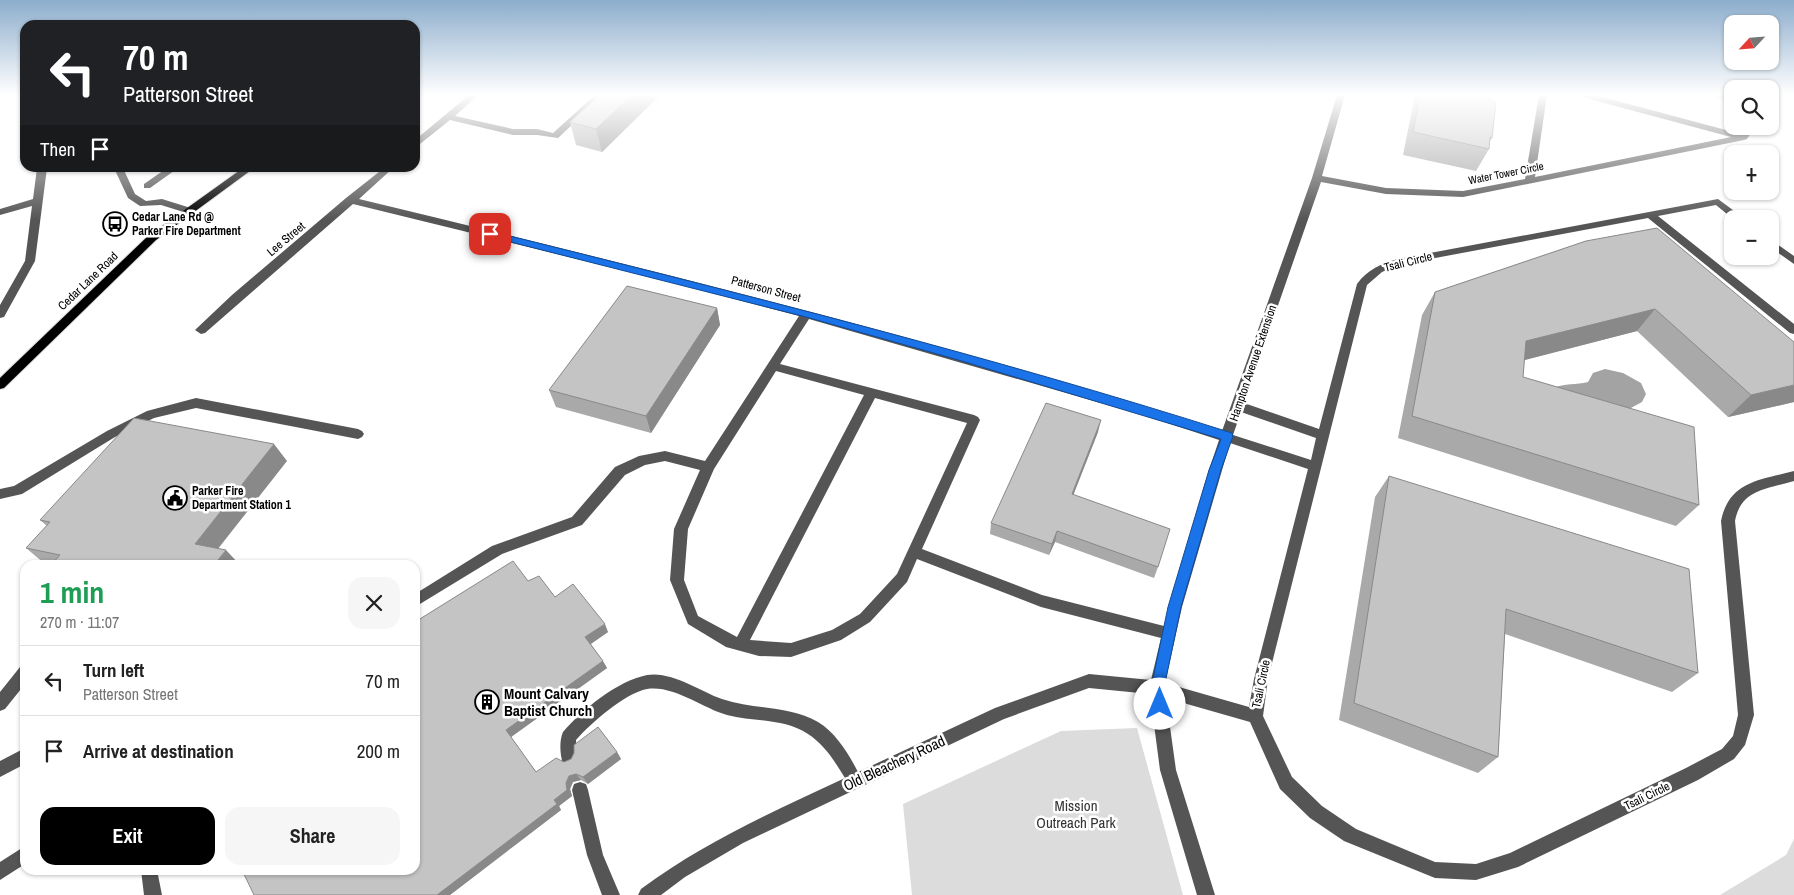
<!DOCTYPE html>
<html lang="en">
<head>
<meta charset="utf-8">
<style>
	body { margin:0; font-family:"Archivo Narrow",sans-serif; background:#f6f6f6; color:#222; height:100vh; display:flex; flex-direction:column; font-size:19px; white-space:nowrap }
	* { box-sizing:border-box; margin:0 }
	p { font-size:16px; color:#767676 }
	.icon { flex:none; width:28px; height:28px; fill:none; stroke:currentColor; stroke-width:2; stroke-linecap:round; stroke-linejoin:round }
	.map { position:relative; flex:1; overflow:hidden }
	.sheet { position:absolute; left:20px; top:560px; width:400px; height:315px; display:flex; flex-direction:column; background:#fff; border-radius:15px; box-shadow:0 1px 4px #0004 }
	.sheet>* { flex:none }
	.banner { position:absolute; left:20px; top:20px; width:400px; height:152px; border-radius:15px; box-shadow:0 1px 4px #0004; background:#202124; color:#fff; overflow:hidden }
	.needle { width:32px; rotate:244deg }
	.fabs { position:absolute; left:1724px; top:15px; display:grid; gap:10px }
	.fabs a { display:grid; place-items:center; width:55px; height:55px; border-radius:10px; background:#fff; box-shadow:0 1px 4px #0004; font-size:25px }
	.pin { position:absolute; display:grid; place-items:center; width:42px; height:42px; color:#fff; margin:-21px; border-radius:10px; box-shadow:0 2px 8px #0006 }
	.me { position:absolute; width:55px; margin:-28px; rotate:0deg; stroke-linejoin:round; filter:drop-shadow(0 0 4px #0008) }
	.turn { display:flex; align-items:center; gap:18px; height:105px; padding:0 20px; font-size:22px }
	.turn .icon { width:65px; height:65px; stroke-width:2.5 }
	.turn b { display:block; font-size:35px; line-height:42px }
	.then { display:flex; align-items:center; height:48px; padding:0 20px; background:#0003; gap:10px; font-size:19px }
	.round { display:grid; place-items:center; flex:none; width:52px; height:52px; border-radius:15px; background:#f6f6f6 }
	.summary { display:flex; align-items:center; justify-content:space-between; height:85px; padding:0 20px }
	h1 { font-size:30px; font-weight:800; line-height:38px; color:#1e9e55 }
	.primary-button { display:flex; gap:10px; margin-top:auto; padding:10px 20px }
	.primary-button a { flex:1; height:58px; border-radius:15px; background:#000; color:#fff; font-size:20px; font-weight:800; line-height:58px; text-align:center }
	.primary-button a+a { background:#f6f6f6; color:#222 }
	ul { padding:0; list-style:none }
	li { display:flex; align-items:center; gap:15px; height:70px; padding:0 20px; border-top:1px solid #e0e0e0 }
	li div { flex:1 }
	li b { display:block; font-size:19px }
	li em { font-style:normal }
	.map>svg:first-child { display:block }
	.green { fill:#dcdcdc }
	.water { fill:#a3a3a3 }
	.lines { fill:none; stroke-linecap:round; stroke-linejoin:round }
	.major-casing { stroke:#dbdbdb; stroke-width:2 }
	.minor { fill:#555; fill-rule:evenodd }
	.major { fill:#000; fill-rule:evenodd }
	.wall { fill:#a9a9a9 }
	.shaded-wall { fill:#898989 }
	.building { fill:#c4c4c4; stroke:#898989 }
	.route { fill:#1a73e8; stroke:#114b97 }
	.labels { text-anchor:middle; dominant-baseline:central; stroke-width:5; stroke-linejoin:round; paint-order:stroke }
	.far-street-label { font-size:11px; fill:#000; stroke:#fff }
	.poi-label { font-size:12px; font-weight:bold; fill:#000; stroke:#fff; text-anchor:start }
	.street-label { font-size:12px; fill:#000; stroke:#fff }
	.near-poi-label { font-size:15px; font-weight:bold; fill:#000; stroke:#fff; text-anchor:start }
	.near-street-label { font-size:15px; fill:#000; stroke:#fff }
	.near-park-label { font-size:15px; fill:#333; stroke:#fff }
</style>
</head>
<body>
<div class="map">
<svg width="1794" height="895" viewBox="0 0 1794 895">
	<rect width="100%" height="100%" fill="#fff"/>
	<path class="green" d="M 1137,728 L 1183,895 L 912,895 L 903,804 L 1061,731 Z
		M 1794,839 L 1794,895 L 1720,895 L 1786,855 Z"/>
	<path class="water" d="M 1605,369 L 1623,373 L 1641,383 L 1646,394 L 1642,402 L 1629,409 L 1553,388 C 1565,383 1576,385 1588,382 L 1593,373 Z"/>
	<g class="lines">
		<g class="major-casing">
			<path id="major" d="M 243,168 L 254,168 L 156,240 L 4,388 L 0,389 L 0,378 L 148,236 Z"/>
		</g>
		<path class="minor" d="M 469,95 L 478,95 L 455,116 L 513,129 L 537,129 L 553,133 L 595,95 L 604,95 L 558,138 L 537,135 L 513,135 L 450,120 L 415,148 L 415,140 Z
			M 1337,95 L 1345,95 L 1322,176 L 1386,188 L 1463,191 L 1525,179 L 1539,95 L 1547,95 L 1535,177 L 1731,137 L 1582,97 L 1581,95 L 1595,95 L 1741,134 L 1746,126 L 1755,126 L 1747,139 L 1744,140 L 1463,197 L 1386,194 L 1321,182 L 1244,403 L 1319,429 L 1357,284 C 1367,270 1382,263 1398,259 L 1718,199 L 1745,219 L 1733,219 L 1716,205 L 1658,216 L 1794,324 L 1794,334 L 1790,333 L 1648,218 L 1398,265 L 1382,272 L 1367,285 L 1268,679 L 1263,716 L 1292,777 L 1322,806 L 1356,829 L 1435,862 L 1476,864 L 1510,853 L 1686,768 L 1722,749 L 1733,736 L 1738,715 L 1721,521 C 1729,481 1760,480 1794,471 L 1794,481 C 1767,489 1741,489 1735,521 L 1754,715 L 1745,745 L 1734,759 L 1698,780 L 1518,867 L 1476,880 L 1435,878 L 1344,841 L 1310,818 L 1280,789 L 1250,722 L 1166,698 L 1176,770 L 1215,895 L 1197,895 L 1160,770 L 1150,694 L 1089,688 L 1004,719 L 743,843 L 685,877 L 661,895 L 638,895 L 641,889 C 704,842 774,811 845,778 C 835,762 825,745 808,734 C 784,718 754,722 727,715 C 702,708 674,685 647,689 C 625,693 591,723 576,740 L 577,759 L 575,764 L 569,767 L 563,764 C 560,755 559,741 563,732 C 582,710 617,681 647,675 C 672,671 699,691 722,699 C 754,710 788,705 818,722 C 836,733 848,753 858,772 L 995,708 L 1089,674 L 1151,680 L 1161,638 L 1041,607 L 917,559 L 907,582 L 870,622 L 841,640 L 791,657 L 759,656 L 726,647 L 688,624 L 670,580 L 674,529 L 700,470 L 665,461 L 645,465 L 625,475 L 582,525 L 502,554 L 415,607 L 415,594 L 492,546 L 572,517 L 615,467 L 639,456 L 665,451 L 705,461 L 799,316 L 675,283 L 353,204 L 205,333 L 201,334 L 195,330 L 232,295 L 346,198 L 384,168 L 393,168 L 359,199 C 648,269 938,340 1222,431 L 1312,178 ZM 809,319 L 1146,416 L 1219,440 L 1209,470 L 1164,626 L 1042,595 L 922,549 L 980,420 L 978,417 L 974,415 L 780,364 ZM 776,371 L 864,395 L 737,637 L 698,616 L 684,580 L 688,529 L 714,469 ZM 875,398 L 967,423 L 897,574 L 860,614 L 832,630 L 791,643 L 750,640 ZM 1241,412 L 1316,438 L 1311,460 L 1233,435 ZM 1230,443 L 1308,469 L 1254,679 L 1249,707 L 1165,683 L 1182,607 Z
			M 1712,95 L 1725,95 L 1732,97 L 1732,103 Z
			M 37,168 L 47,168 L 35,261 L 4,317 L 0,318 L 0,305 L 25,261 L 32,206 L 0,215 L 0,209 L 33,199 Z
			M 114,168 L 123,168 L 135,194 L 146,201 L 162,199 L 194,209 L 195,211 L 190,214 L 161,205 L 140,206 L 128,198 Z
			M 167,168 L 178,168 L 150,188 L 144,188 L 144,184 Z
			M 1770,239 L 1794,256 L 1794,264 L 1770,247 Z
			M 196,398 L 358,429 L 362,431 L 364,434 L 362,437 L 358,439 L 196,408 L 154,418 L 115,437 L 22,494 L 0,499 L 0,489 L 14,486 L 107,431 L 147,411 Z
			M 25,665 L 25,684 L 5,709 L 0,711 L 0,692 L 20,667 Z
			M 25,748 L 25,764 L 0,777 L 0,761 Z
			M 580,782 L 586,784 L 588,790 L 603,855 L 620,895 L 602,895 L 587,855 L 572,790 L 574,784 Z
			M 25,846 L 25,864 L 0,880 L 0,862 Z
			M 141,870 L 157,870 L 162,895 L 144,895 Z"/>
		<use href="#major" class="major"/>
	</g>
	<path class="wall" d="M 600,95 L 660,95 L 602,152 L 576,145 L 570,122 Z
		M 1415,95 L 1490,95 L 1490,100 L 1492,138 L 1489,143 L 1489,149 L 1476,171 L 1403,155 Z
		M 1586,241 L 1794,402 L 1728,417 L 1637,331 L 1524,360 L 1523,377 L 1699,505 L 1676,526 L 1398,438 L 1422,315 L 1435,292 Z
		M 717,308 L 720,325 L 651,433 L 556,407 L 549,390 Z
		M 1098,432 L 1073,495 L 1158,567 L 1154,578 L 1055,542 L 1049,555 L 990,534 L 991,523 Z
		M 287,461 L 51,565 L 45,564 L 26,548 L 47,526 L 40,520 Z
		M 1389,476 L 1698,673 L 1672,692 L 1505,634 L 1498,757 L 1478,773 L 1339,720 L 1375,497 Z
		M 528,581 L 555,597 L 608,632 L 591,644 L 607,668 L 511,737 L 536,772 L 564,762 L 617,752 L 621,759 L 588,784 L 581,780 L 573,782 L 570,789 L 572,796 L 559,806 L 561,810 L 450,895 L 254,895 Z"/>
	<path class="shaded-wall" d="M 632,95 L 660,95 L 602,152 L 596,129 Z
		M 717,308 L 720,325 L 651,433 L 646,416 Z
		M 1655,309 L 1637,331 L 1510,364 L 1526,341 Z
		M 1794,385 L 1794,402 L 1728,417 L 1751,395 Z
		M 1101,420 L 1098,432 L 1069,506 L 1072,494 Z
		M 274,444 L 287,461 L 210,559 L 195,544 Z
		M 1057,531 L 1055,542 L 1049,555 L 1052,544 Z
		M 226,550 L 240,565 L 214,565 Z
		M 605,624 L 608,632 L 589,645 L 585,637 Z
		M 603,661 L 607,668 L 511,737 L 541,779 L 506,730 Z
		M 617,752 L 621,759 L 588,784 L 583,777 Z
		M 576,774 L 581,780 L 573,782 L 570,789 L 572,796 L 559,806 L 561,810 L 450,895 L 437,895 L 554,800 L 566,783 L 569,776 Z"/>
	<path class="building" d="M 600,95 L 632,95 L 596,129 L 570,122 Z
		M 1420,95 L 1490,95 L 1490,100 L 1496,102 L 1492,138 L 1490,137 L 1489,149 L 1413,132 Z
		M 1657,228 L 1794,342 L 1794,385 L 1751,395 L 1655,309 L 1526,341 L 1523,377 L 1694,427 L 1699,505 L 1412,416 L 1435,292 L 1586,241 Z
		M 627,286 L 717,308 L 646,416 L 549,390 Z
		M 1046,403 L 1101,420 L 1072,494 L 1170,529 L 1158,567 L 1057,531 L 1052,544 L 991,523 Z
		M 134,418 L 274,444 L 195,544 L 226,550 L 214,565 L 51,565 L 60,555 L 26,548 L 50,522 L 40,520 Z
		M 1389,476 L 1689,569 L 1698,673 L 1506,609 L 1498,757 L 1354,703 Z
		M 513,561 L 528,581 L 539,576 L 555,597 L 573,584 L 605,624 L 585,637 L 603,661 L 506,730 L 536,772 L 556,758 L 564,762 L 571,759 L 574,753 L 574,745 L 598,727 L 617,752 L 583,777 L 576,774 L 569,776 L 566,783 L 567,790 L 554,800 L 557,804 L 437,895 L 254,895 L 242,870 L 415,870 L 415,622 Z"/>
	<linearGradient id="sky" x2="0" y2="1"><stop stop-color="#8cadcc"/><stop offset="0.43" stop-color="#fff"/><stop offset="1" stop-color="#fff" stop-opacity="0"/></linearGradient>
	<rect width="1794" height="220" fill="url(#sky)"/>
	<path class="route" d="M 490,231 C 739,293 987,355 1232,433 L 1233,436 L 1221,470 L 1181,607 L 1164,688 L 1166,704 L 1164,708 L 1160,710 L 1155,708 L 1151,688 L 1168,607 L 1209,470 L 1221,439 L 955,359 L 806,317 L 487,236 L 487,232 Z"/>
	<defs>
		<g id="bus-ring" transform="scale(1.25)"><circle r="9.5" fill="#fff" stroke="#000" stroke-width="1.5"/><path d="M-5-6H5V4H4V6H2V4H-2V6H-4V4H-5ZM-3.5-4V0h7V-4ZM-3.5 1.2v1.5H-2V1.2ZM2 1.2v1.5H3.5V1.2Z" fill="#000"/></g>
		<g id="civic-ring" transform="scale(1.25)"><circle r="9.5" fill="#fff" stroke="#000" stroke-width="1.5"/><path d="M-.6-6.5H3V-4.5H.6V-3L4-1V1h2V6H-6V1h2V-1L-.6-3ZM-1.2 2.5V6h2.4V2.5Z" fill="#000"/></g>
		<g id="building-ring" transform="scale(1.25)"><circle r="9.5" fill="#fff" stroke="#000" stroke-width="1.5"/><path d="M-4-6H4V6H1V3H-1V6H-4ZM-2.5-4.3h1.7v1.8h-1.7ZM.8-4.3h1.7v1.8H.8ZM-2.5-1h1.7V.8h-1.7ZM.8-1h1.7V.8H.8Z" fill="#000"/></g>
	</defs>
	<g fill-rule="evenodd">
		<use href="#bus-ring" x="115" y="224"/>
		<use href="#civic-ring" x="175" y="498"/>
		<use href="#building-ring" x="487" y="702"/>
	</g>
	<g class="labels">
		<g class="far-street-label">
			<text transform="translate(1506 173) rotate(-11)">Water Tower Circle</text>
		</g>
		<g class="poi-label">
			<text x="132" y="217">Cedar Lane Rd @<tspan x="132" dy="14">Parker Fire Department</tspan></text>
			<text x="192" y="491">Parker Fire<tspan x="192" dy="14">Department Station 1</tspan></text>
		</g>
		<g class="street-label">
			<text transform="translate(286 239) rotate(-40)">Lee Street</text>
			<text transform="translate(1408 262) rotate(-14)">Tsali Circle</text>
			<text transform="translate(88 281) rotate(-44)">Cedar Lane Road</text>
			<text transform="translate(766 289) rotate(15)">Patterson Street</text>
			<text transform="translate(1253 363) rotate(-71)">Hampton Avenue Extension</text>
			<text transform="translate(1261 684) rotate(-78)">Tsali Circle</text>
			<text transform="translate(1647 796) rotate(-26)">Tsali Circle</text>
		</g>
		<g class="near-poi-label">
			<text x="504" y="693">Mount Calvary<tspan x="504" dy="17">Baptist Church</tspan></text>
		</g>
		<g class="near-street-label">
			<text transform="translate(894 763) rotate(-25)">Old Bleachery Road</text>
		</g>
		<g class="near-park-label">
			<text x="1076" y="805">Mission<tspan x="1076" dy="17">Outreach Park</tspan></text>
		</g>
	</g>
</svg>
<div class="fabs">
<a><svg class="needle" viewBox="-14 -14 28 28"><path d="M0-13l5 13h-10z" fill="#e53935"/><path d="M0 13l5-13h-10z" fill="#767676"/></svg></a>
<a><svg class="icon" aria-label="search" viewBox="0 0 24 24"><circle cx="10" cy="10" r="6"/><path d="M15 15l6 6"/></svg></a>
<a>+</a>
<a>−</a>
</div>
<div class="pin" style="left:490px;top:234px;background:#d93025"><svg class="icon" aria-label="arrive" viewBox="0 0 24 24"><path d="M6 21V4h12l-3 4 3 4H6"/></svg></div>
<svg class="me" style="left:1160px;top:704px" viewBox="-20 -20 40 40"><circle r="19" fill="#fff"/><path d="M0-13L10 11 0 6-10 11z" fill="#1a73e8"/></svg>
<div class="banner">
<div class="turn"><svg class="icon" aria-label="left" viewBox="0 0 24 24"><path d="M17 20v-9H6M10 6l-5 5 5 5"/></svg><div><b>70 m</b>Patterson Street</div></div>
<div class="then">Then<svg class="icon" aria-label="arrive" viewBox="0 0 24 24"><path d="M6 21V4h12l-3 4 3 4H6"/></svg></div>
</div>
<section class="sheet">
<div class="summary"><div><h1>1 min</h1><p>270 m · 11:07</p></div><a class="round"><svg class="icon" aria-label="close" viewBox="0 0 24 24"><path d="M6 6l12 12M18 6L6 18"/></svg></a></div>
<ul>
<li><svg class="icon" aria-label="left" viewBox="0 0 24 24"><path d="M17 20v-9H6M10 6l-5 5 5 5"/></svg><div><b>Turn left</b><p>Patterson Street</p></div><em>70 m</em></li>
<li><svg class="icon" aria-label="arrive" viewBox="0 0 24 24"><path d="M6 21V4h12l-3 4 3 4H6"/></svg><div><b>Arrive at destination</b></div><em>200 m</em></li>
</ul>
<div class="primary-button"><a>Exit</a><a>Share</a></div>
</section>
</div>
</body>
</html>
